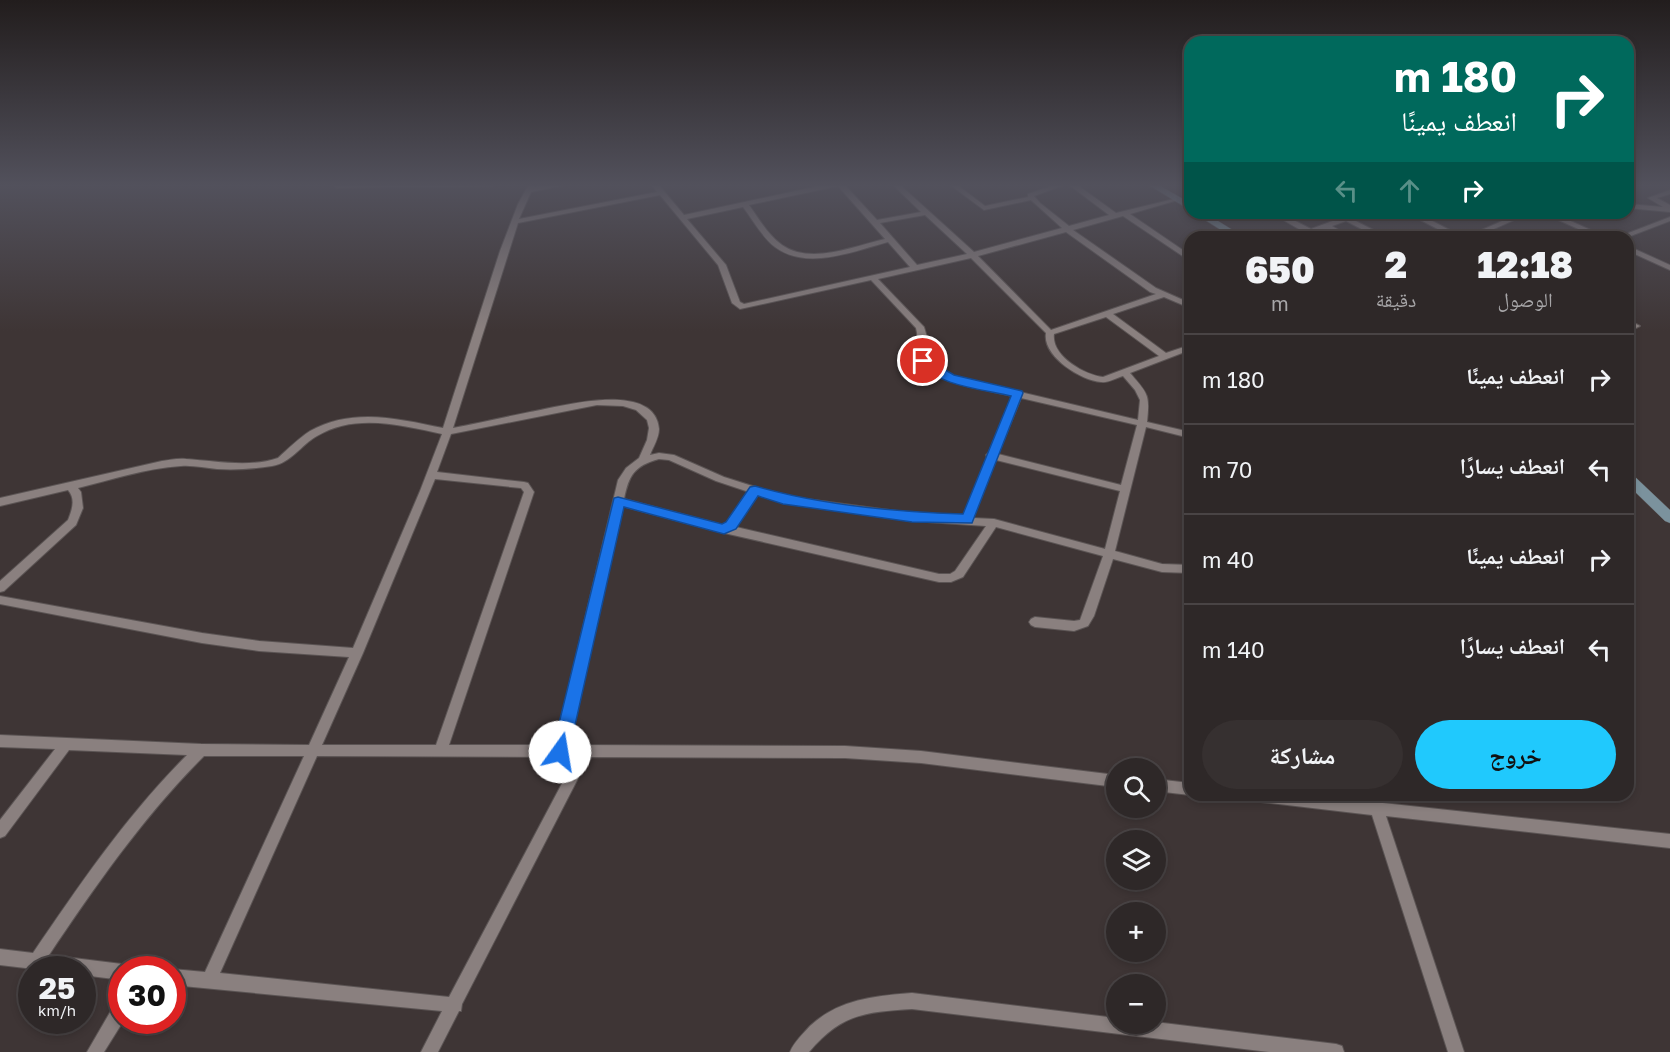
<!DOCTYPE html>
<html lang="ar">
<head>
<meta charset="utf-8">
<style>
	body { margin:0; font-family:"Golos Text","Noto Naskh Arabic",sans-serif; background:#363030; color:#f1f3f6; direction:rtl; height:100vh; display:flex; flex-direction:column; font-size:22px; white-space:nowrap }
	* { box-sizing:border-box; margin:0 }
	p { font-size:20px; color:#a7a6a8 }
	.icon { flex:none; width:33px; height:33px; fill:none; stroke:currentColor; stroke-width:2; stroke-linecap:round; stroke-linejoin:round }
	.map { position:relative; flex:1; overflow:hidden; direction:ltr }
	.sheet { position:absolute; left:1184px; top:231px; width:450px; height:570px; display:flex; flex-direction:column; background:#2e2828; border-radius:18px; box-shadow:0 3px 9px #0003,0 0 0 2px #494445; direction:rtl }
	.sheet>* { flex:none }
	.banner { position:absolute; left:1184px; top:36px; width:450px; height:183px; border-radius:18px; box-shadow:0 3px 9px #0003,0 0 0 2px #494445; direction:rtl; background:#00695c; color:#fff; overflow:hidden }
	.buttons { position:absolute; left:1106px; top:758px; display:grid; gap:12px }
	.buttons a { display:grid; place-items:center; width:60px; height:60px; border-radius:50%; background:#2e2828; box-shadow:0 3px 9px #0003,0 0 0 2px #494445; font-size:30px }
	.speed { position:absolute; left:18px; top:956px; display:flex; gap:12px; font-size:30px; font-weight:700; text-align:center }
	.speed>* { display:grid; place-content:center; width:78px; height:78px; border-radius:50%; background:#2e2828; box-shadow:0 3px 9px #0003,0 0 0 2px #494445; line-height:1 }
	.speed small { font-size:15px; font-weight:400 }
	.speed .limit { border:9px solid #d22; background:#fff; color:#111 }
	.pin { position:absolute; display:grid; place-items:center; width:51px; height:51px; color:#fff; margin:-26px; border:3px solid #fff; border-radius:50%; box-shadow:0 2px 6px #0007 }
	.me { position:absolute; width:66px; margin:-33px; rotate:13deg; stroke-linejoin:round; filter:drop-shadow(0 0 4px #0008) }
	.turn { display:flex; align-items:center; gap:21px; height:126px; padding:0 18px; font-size:27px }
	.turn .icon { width:78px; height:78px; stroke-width:2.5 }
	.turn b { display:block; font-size:42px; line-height:51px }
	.lanes { display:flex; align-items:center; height:57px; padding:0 18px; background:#0003; justify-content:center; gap:30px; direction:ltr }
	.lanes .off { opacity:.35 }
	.eta { display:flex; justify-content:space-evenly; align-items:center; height:102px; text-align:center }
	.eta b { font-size:36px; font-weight:800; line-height:42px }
	.primary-button { display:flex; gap:12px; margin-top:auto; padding:12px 18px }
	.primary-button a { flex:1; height:69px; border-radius:36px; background:#20c9fd; color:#111; font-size:24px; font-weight:800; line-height:69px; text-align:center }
	.primary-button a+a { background:#363030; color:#f1f3f6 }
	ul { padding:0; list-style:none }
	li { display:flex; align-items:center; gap:18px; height:90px; padding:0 18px; border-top:2px solid #494445 }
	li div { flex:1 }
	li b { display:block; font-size:22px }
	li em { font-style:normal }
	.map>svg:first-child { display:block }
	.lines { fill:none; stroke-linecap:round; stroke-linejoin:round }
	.street-casing { stroke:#5b5454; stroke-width:2 }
	.secondary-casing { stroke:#5b5454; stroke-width:1 }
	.street { fill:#8a807f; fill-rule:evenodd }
	.secondary { fill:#7b929d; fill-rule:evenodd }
	.route { fill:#1a73e8; stroke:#114b97; stroke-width:1.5 }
</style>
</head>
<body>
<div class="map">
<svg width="1670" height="1052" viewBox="0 0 1670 1052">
	<rect width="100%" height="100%" fill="#3e3535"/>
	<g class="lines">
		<g class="street-casing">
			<path id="street" d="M 336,184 L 496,184 L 493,186 L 337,188 L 334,186 Z
				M 529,184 L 535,184 L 534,187 L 553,184 L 570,184 L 531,192 L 519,219 L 657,192 L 651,184 L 658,184 L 684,215 L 828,184 L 844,184 L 877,220 L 921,212 L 892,184 L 899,184 L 974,252 L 1062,228 L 1031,200 L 984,210 L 949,184 L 956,184 L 985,206 L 1028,197 L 1028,194 L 1057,184 L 1067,184 L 1034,196 L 1040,203 L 1069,226 L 1109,215 L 1068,184 L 1076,184 L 1116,213 L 1178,198 L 1178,200 L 1130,214 L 1190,255 L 1190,261 L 1123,216 L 1073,230 L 1156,288 L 1190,303 L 1190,308 L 1164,297 L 1113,314 L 1166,353 L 1190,345 L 1190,350 L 1130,373 C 1148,394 1150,394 1147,422 L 1190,432 L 1190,438 L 1146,427 L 1115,551 L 1162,564 L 1190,565 L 1190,573 L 1162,572 L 1113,559 L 1094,616 L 1088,626 L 1074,631 L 1035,627 L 1031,625 L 1029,622 L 1031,619 L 1035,617 L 1074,621 L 1080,620 L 1103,556 L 996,527 L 963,577 L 951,582 L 939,582 L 724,533 L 622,506 L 568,745 L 845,746 L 921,751 L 1116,775 L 1116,787 L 921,763 L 845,758 L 589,757 L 462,1004 L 461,1011 L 459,1011 L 438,1052 L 421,1052 L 442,1011 L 172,985 L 172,969 L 205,972 L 304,756 L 204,756 C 144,816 96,885 49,955 L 122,964 L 127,967 L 128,969 L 122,969 L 122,980 L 82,975 L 82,969 L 34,969 L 0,965 L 0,949 L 33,953 C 80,884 127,815 187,755 L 69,750 L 5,836 L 0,838 L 0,820 L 55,749 L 0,747 L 0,735 L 201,744 L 309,745 L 349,657 L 259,651 L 202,643 L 0,604 L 0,596 L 202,633 L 259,641 L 353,648 L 420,491 L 442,434 C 401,425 355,413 317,436 C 301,445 291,463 272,466 C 254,469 235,470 217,469 C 205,468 193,465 181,466 C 146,468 111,480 78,488 L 81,492 L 83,508 L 76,525 L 4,591 L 0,592 L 0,581 L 68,520 C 72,510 76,499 68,490 L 0,506 L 0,498 L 162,461 C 170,460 178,458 186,459 C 216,461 249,468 278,458 C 288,449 299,438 310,431 C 353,407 399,419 443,428 L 500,251 L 518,204 ZM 838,186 L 885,239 C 854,246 811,265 782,245 C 768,235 759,219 749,205 ZM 660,195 L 718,265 L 732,303 L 740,309 L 871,280 L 916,328 C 919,339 916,350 919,360 C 924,381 993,391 1012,396 L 989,452 L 986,455 L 987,457 L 963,517 L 912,513 L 784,496 L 724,477 L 674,455 L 659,453 L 650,455 C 653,447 659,438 659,429 C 655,379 558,407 530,412 C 505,417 479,423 453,428 L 518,223 ZM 743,207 C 753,220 762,237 775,247 C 807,271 854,251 888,242 L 910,267 L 744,304 L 740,302 L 726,265 L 687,219 ZM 925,215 L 967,254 L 917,265 L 880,223 ZM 1066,232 L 1150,292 L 1156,294 L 1051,330 L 978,256 ZM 971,258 L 1046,333 C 1042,356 1081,381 1101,382 C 1108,383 1116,378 1123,376 L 1135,390 L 1140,400 L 1138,420 L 953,376 L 932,366 L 927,361 L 927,337 L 924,327 L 878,279 ZM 1106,317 L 1159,356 L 1103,377 C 1085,375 1051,356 1054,334 ZM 1021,398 L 1137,425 L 1121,485 L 998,454 ZM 597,405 L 623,406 L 636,410 L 647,420 L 649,428 L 647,440 L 639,458 L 626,468 L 618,480 L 555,745 L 449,745 L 534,492 L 528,483 L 524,482 L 437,472 L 451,434 ZM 659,459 L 669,460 L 716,481 L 749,492 L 727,523 L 723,525 L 624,499 C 629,475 634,466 659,459 ZM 996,460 L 1120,491 L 1105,549 L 994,519 L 973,518 ZM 435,479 L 521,488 L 524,492 L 436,745 L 322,745 L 363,653 ZM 758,495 L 783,503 L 912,521 L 986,526 L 955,571 L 950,574 L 939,574 L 736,527 ZM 317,756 L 576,757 L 449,997 L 220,973 Z
				M 1670,190 L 1670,194 L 1657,198 L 1670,205 L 1670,212 L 1628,208 L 1628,204 L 1663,207 L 1648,198 Z
				M 1271,213 L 1280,213 L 1311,229 L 1346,216 L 1387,237 L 1377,237 L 1346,221 L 1332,226 L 1351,237 L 1341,237 L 1326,229 L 1305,237 L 1294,237 L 1304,232 Z
				M 1407,213 L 1417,213 L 1463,237 L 1453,237 Z
				M 1520,213 L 1530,213 L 1476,237 L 1466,237 Z
				M 1543,213 L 1553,213 L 1606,237 L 1596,237 Z
				M 1670,217 L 1670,221 L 1628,237 L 1618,237 Z
				M 1628,246 L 1670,265 L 1670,270 L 1628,251 Z
				M 1628,320 L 1640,326 L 1636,328 L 1628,325 Z
				M 1155,779 L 1190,783 L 1190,795 L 1155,791 Z
				M 1245,795 L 1309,795 L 1670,834 L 1670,848 L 1386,816 L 1464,1052 L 1448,1052 L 1372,815 L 1252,801 L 1247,799 Z
				M 912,993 L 1116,1018 L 1116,1023 L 1155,1022 L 1336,1044 L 1342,1046 L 1344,1052 L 1269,1052 L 912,1009 C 865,1012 841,1014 809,1052 L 790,1052 C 794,1042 803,1034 810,1026 C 839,999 875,996 912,993 Z
				M 122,1000 L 122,1020 L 124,1020 L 104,1052 L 87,1052 L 116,1002 Z"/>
		</g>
		<g class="secondary-casing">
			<path id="secondary" d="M 1147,184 L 1157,184 L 1190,203 L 1190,210 Z
				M 1194,213 L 1205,213 L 1244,237 L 1232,237 Z
				M 1628,474 L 1633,475 L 1670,510 L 1670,523 L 1665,521 L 1628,485 Z"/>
		</g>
		<use href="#street" class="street"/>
		<use href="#secondary" class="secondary"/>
	</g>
	<linearGradient id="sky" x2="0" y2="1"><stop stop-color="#221d1d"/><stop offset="0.56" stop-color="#52515c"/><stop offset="1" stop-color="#52515c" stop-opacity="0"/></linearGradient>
	<rect width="1670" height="331" fill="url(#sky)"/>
	<path class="route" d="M 923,357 L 954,375 L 1022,391 L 1023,393 L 972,523 L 912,522 L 783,504 L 758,496 L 736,529 L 724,534 L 624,507 L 569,752 L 566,757 L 560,759 L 554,757 L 552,752 L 614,498 L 618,497 L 722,524 L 726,522 L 750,487 L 755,486 C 821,505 894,512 963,514 L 1011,396 C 981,389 937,386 917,361 Z"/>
</svg>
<div class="buttons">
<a><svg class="icon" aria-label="search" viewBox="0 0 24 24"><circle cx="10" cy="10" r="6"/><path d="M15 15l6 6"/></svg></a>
<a><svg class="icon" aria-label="layers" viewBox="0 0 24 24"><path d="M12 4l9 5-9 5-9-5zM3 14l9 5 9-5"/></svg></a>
<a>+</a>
<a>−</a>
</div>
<div class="speed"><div>25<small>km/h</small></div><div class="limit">30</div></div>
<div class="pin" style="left:923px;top:361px;background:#d93025"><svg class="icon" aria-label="arrive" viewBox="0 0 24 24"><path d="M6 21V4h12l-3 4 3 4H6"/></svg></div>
<svg class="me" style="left:560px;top:752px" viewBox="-20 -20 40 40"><circle r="19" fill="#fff"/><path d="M0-13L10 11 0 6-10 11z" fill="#1a73e8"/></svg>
<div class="banner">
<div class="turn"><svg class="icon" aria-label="right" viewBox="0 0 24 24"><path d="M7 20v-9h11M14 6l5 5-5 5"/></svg><div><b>180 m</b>انعطف يمينًا</div></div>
<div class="lanes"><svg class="icon off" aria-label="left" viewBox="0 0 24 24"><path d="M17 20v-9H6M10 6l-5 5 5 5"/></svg><svg class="icon off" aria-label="ahead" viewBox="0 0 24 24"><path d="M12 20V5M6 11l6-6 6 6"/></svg><svg class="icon" aria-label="right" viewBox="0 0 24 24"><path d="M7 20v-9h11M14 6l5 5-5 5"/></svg></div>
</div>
<section class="sheet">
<div class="eta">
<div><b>12:18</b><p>الوصول</p></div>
<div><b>2</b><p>دقيقة</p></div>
<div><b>650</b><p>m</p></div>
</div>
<ul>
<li><svg class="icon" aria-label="right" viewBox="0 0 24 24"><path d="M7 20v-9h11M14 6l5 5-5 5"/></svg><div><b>انعطف يمينًا</b></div><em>180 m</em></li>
<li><svg class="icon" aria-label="left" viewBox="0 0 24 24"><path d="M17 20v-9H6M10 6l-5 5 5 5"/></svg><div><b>انعطف يسارًا</b></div><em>70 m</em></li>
<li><svg class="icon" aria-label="right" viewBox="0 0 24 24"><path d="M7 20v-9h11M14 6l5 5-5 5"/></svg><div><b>انعطف يمينًا</b></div><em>40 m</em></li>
<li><svg class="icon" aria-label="left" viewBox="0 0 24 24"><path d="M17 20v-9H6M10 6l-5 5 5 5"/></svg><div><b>انعطف يسارًا</b></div><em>140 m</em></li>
</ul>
<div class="primary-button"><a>خروج</a><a>مشاركة</a></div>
</section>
</div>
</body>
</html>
